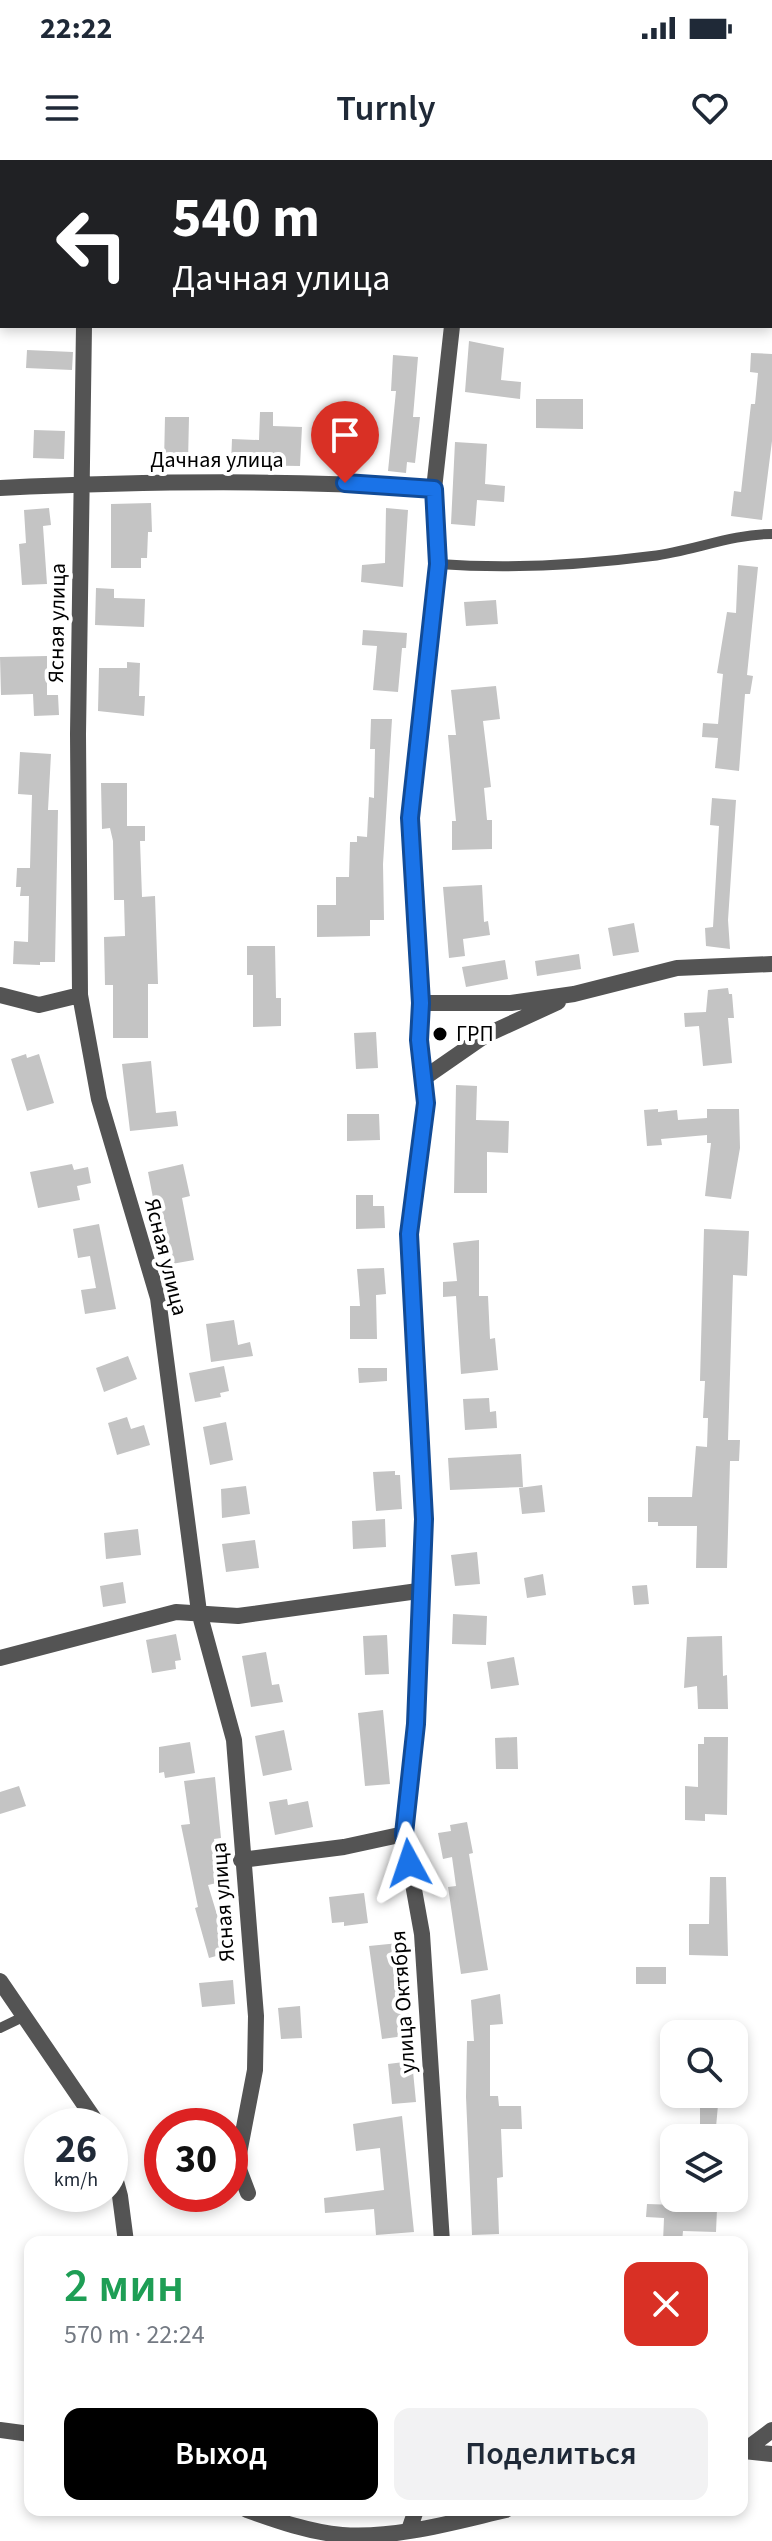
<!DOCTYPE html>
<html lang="ru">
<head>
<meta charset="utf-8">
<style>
	body { margin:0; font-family:"Source Sans 3",sans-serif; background:#f2f2f3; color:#1f2937; height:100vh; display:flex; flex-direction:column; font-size:30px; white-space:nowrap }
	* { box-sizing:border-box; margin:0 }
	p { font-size:26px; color:#747a83 }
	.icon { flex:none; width:44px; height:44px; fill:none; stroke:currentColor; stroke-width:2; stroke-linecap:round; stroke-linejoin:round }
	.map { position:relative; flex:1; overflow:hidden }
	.side { position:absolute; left:24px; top:2076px; width:724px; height:280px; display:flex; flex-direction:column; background:#fff; border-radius:16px; box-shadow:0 4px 12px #0003 }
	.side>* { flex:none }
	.top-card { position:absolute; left:0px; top:0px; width:772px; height:168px; box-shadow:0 4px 12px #0003; background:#202124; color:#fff; overflow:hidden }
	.tools { position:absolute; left:660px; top:1860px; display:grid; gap:16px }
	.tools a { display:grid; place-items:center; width:88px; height:88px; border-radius:16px; background:#fff; box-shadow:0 4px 12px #0003; font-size:40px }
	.speed { position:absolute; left:24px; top:1948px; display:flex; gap:16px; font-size:40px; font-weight:700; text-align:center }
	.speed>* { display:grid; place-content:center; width:104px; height:104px; border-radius:50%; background:#fff; box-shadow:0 4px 12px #0003; line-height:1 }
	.speed small { font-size:20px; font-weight:400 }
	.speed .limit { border:12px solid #d22; background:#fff; color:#111 }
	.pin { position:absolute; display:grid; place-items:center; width:68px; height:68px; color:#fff; margin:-82px -34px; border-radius:50% 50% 50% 0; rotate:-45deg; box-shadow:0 0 8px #0007 }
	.pin .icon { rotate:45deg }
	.me { position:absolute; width:88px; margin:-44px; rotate:355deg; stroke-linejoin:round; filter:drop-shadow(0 0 6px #0008) }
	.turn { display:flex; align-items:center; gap:28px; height:168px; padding:0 40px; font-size:36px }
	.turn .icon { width:104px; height:104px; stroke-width:2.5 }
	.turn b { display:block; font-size:56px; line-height:68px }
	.round { display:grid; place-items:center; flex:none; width:84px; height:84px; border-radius:16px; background:#f2f2f3 }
	.headline { display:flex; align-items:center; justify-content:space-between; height:136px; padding:0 40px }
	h1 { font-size:48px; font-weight:600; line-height:60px; color:#1e9e55 }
	.action { display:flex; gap:16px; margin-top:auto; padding:16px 40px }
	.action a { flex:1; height:92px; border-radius:16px; background:#000; color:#fff; font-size:32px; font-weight:600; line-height:92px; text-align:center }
	.action a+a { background:#f2f2f3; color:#1f2937 }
	.status { display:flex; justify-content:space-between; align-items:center; height:56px; padding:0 40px; background:#fff; direction:ltr }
	.status svg { height:22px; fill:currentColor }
	header { display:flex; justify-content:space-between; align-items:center; height:104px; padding:0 40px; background:#fff; font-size:36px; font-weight:600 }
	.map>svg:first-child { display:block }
	.building { fill:#c4c4c4 }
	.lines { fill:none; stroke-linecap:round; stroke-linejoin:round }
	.service { stroke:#545454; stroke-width:10 }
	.minor { stroke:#545454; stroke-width:16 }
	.route-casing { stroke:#114b97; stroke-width:20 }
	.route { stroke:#1a73e8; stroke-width:14 }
	.poi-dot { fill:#000; stroke:#fff; stroke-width:3 }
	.labels { text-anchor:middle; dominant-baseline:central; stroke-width:8; stroke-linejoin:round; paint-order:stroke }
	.street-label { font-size:22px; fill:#000; stroke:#fff }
	.poi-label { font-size:22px; fill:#000; stroke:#fff; text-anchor:start }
</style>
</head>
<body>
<div class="status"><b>22:22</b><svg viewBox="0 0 49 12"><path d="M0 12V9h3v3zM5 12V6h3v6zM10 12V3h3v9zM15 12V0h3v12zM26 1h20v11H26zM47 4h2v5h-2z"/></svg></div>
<header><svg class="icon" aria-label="menu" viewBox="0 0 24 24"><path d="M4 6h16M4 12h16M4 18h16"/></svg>Turnly<svg class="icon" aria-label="heart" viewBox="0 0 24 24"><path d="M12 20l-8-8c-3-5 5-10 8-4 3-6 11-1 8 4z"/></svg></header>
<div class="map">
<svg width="772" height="2381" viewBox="0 0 772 2381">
	<rect width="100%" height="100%" fill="#fff"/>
	<path class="building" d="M 469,181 L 504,188 L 501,220 L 521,222 L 520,239 L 465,232 Z
		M 27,190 L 73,192 L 72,210 L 26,208 Z
		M 751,193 L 772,194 L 772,281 L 762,360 L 731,356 L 734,331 L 741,332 L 751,244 L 755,244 L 758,213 L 750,212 Z
		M 393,195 L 418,197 L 413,257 L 420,257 L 415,303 L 407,302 L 406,313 L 388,311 L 396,231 L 391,231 Z
		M 536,239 L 583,239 L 583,269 L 536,268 Z
		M 260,252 L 273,252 L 273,266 L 302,267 L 300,306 L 231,305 L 232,279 L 259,280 Z
		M 165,257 L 189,257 L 188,302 L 164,302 Z
		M 34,270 L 65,271 L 64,299 L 33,298 Z
		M 455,282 L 487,284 L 485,324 L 505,326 L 504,342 L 477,340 L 475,366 L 451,364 Z
		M 151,343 L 152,372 L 148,372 L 147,398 L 141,398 L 141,408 L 111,408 L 111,344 Z
		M 49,348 L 51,365 L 43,366 L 47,424 L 22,425 L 19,384 L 26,383 L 24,350 Z
		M 386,348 L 408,350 L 403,427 L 361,422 L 362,405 L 385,403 Z
		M 738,405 L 758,407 L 747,515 L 753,516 L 750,534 L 745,534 L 739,611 L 715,608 L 718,578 L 702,577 L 703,563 L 718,564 L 723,514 L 717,513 L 727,452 L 736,453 Z
		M 96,428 L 114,429 L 114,438 L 145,439 L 144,467 L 95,465 Z
		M 496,440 L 498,464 L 466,466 L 464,442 Z
		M 363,470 L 407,473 L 406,488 L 402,488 L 398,532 L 373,530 L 377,486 L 362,485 Z
		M 47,496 L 47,535 L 58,535 L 59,555 L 34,556 L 33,534 L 1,535 L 0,497 Z
		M 127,502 L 140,503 L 139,536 L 145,536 L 144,556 L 98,551 L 99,508 L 127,508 Z
		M 496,526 L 500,559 L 483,561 L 491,627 L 484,628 L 487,660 L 492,660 L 492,689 L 452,690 L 452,661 L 456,661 L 448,575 L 456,575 L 451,530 Z
		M 371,559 L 392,559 L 383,704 L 384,760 L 370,760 L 370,776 L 317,777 L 317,745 L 336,745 L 336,717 L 349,717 L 350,682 L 357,682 L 357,676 L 367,677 L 369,637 L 374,638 L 375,589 L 370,589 Z
		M 20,592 L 51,594 L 48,650 L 58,650 L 55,802 L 40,802 L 40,805 L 13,804 L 14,781 L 28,782 L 29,736 L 20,736 L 21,727 L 16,727 L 17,708 L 30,708 L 32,635 L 18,634 Z
		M 101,623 L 127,623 L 127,666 L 145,666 L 145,681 L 140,681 L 142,737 L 155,736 L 158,824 L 148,824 L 148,878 L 113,878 L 113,825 L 105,825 L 104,777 L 125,776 L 124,740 L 114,740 L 113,681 L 110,668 L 102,669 Z
		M 712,638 L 736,640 L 728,760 L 730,789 L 706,786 L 705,768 L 713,767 L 719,666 L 710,665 Z
		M 482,725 L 484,762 L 488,761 L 490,775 L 463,779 L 465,796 L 449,798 L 443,727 Z
		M 634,763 L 639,792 L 613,796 L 608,768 Z
		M 247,786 L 275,786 L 276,838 L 281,838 L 281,866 L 253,867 L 253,815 L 247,815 Z
		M 579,794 L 581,809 L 537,816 L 535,801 Z
		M 505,800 L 508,819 L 466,827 L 462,807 Z
		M 728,828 L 729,834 L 732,834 L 734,858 L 728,858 L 732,903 L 703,906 L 699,866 L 685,867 L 684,853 L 706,852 L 708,830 Z
		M 376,872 L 378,908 L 356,909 L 354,873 Z
		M 26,894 L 27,898 L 39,894 L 54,943 L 27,951 L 11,899 Z
		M 151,901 L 156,953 L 176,951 L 178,966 L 130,971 L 122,904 Z
		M 456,925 L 477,926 L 476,960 L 509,961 L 508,993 L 487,992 L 487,1033 L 454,1033 Z
		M 658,949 L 658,952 L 677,950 L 678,960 L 707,958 L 707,949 L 739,949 L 740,988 L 731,1039 L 705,1036 L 711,983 L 707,983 L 707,975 L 661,979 L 662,985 L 647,986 L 644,950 Z
		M 347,954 L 379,954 L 380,980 L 347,981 Z
		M 72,1004 L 74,1010 L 88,1007 L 91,1023 L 77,1026 L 80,1040 L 38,1048 L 30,1012 Z
		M 183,1004 L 190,1036 L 182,1038 L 194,1100 L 166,1105 L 148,1012 Z
		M 356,1035 L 373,1035 L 373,1046 L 384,1046 L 385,1068 L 356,1069 Z
		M 99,1064 L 116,1149 L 85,1154 L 81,1130 L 96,1128 L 90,1096 L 78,1098 L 73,1069 Z
		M 704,1069 L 749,1071 L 747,1116 L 733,1115 L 728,1280 L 740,1280 L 739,1301 L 730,1301 L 727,1408 L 696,1408 L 697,1366 L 658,1366 L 658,1362 L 648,1362 L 648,1337 L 692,1337 L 696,1286 L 707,1287 L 708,1258 L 703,1258 L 705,1221 L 700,1221 Z
		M 479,1080 L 479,1136 L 488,1136 L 490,1179 L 495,1178 L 498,1210 L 461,1214 L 456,1136 L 443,1137 L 443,1122 L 457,1121 L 453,1083 Z
		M 384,1108 L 386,1134 L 376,1135 L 377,1179 L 350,1179 L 350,1146 L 360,1146 L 357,1109 Z
		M 234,1160 L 238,1185 L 250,1182 L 253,1196 L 211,1202 L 206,1164 Z
		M 128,1196 L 137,1219 L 104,1232 L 96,1208 Z
		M 224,1206 L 229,1231 L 220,1233 L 221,1237 L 195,1242 L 189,1213 Z
		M 358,1208 L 387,1208 L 387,1221 L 359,1223 Z
		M 489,1238 L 490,1252 L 496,1251 L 497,1268 L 465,1270 L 463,1239 Z
		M 127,1257 L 131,1269 L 144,1265 L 150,1285 L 117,1295 L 108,1263 Z
		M 226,1262 L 233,1300 L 210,1305 L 203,1267 Z
		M 521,1294 L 523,1327 L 450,1330 L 448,1298 Z
		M 395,1311 L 395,1315 L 400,1315 L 402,1349 L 376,1351 L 373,1312 Z
		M 542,1325 L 545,1352 L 522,1354 L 519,1328 Z
		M 246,1326 L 250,1354 L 222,1358 L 221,1329 Z
		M 385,1359 L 386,1387 L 353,1389 L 352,1361 Z
		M 138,1369 L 141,1395 L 106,1399 L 104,1373 Z
		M 255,1380 L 259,1408 L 226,1412 L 222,1384 Z
		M 477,1392 L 480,1424 L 455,1426 L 451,1395 Z
		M 543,1414 L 546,1435 L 527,1438 L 524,1418 Z
		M 123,1422 L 126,1443 L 103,1447 L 100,1426 Z
		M 647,1425 L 649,1444 L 634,1445 L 632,1426 Z
		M 453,1454 L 487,1456 L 486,1485 L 452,1484 Z
		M 176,1474 L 181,1500 L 175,1501 L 176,1509 L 152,1513 L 146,1480 Z
		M 387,1475 L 389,1514 L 365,1515 L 363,1476 Z
		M 722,1476 L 723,1516 L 727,1515 L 728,1549 L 698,1549 L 697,1526 L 684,1528 L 687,1477 Z
		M 266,1492 L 272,1525 L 279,1524 L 283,1542 L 251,1547 L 242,1496 Z
		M 514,1497 L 519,1525 L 491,1529 L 487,1502 Z
		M 383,1550 L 390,1624 L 365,1626 L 358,1553 Z
		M 284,1570 L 292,1610 L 263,1616 L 255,1576 Z
		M 517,1577 L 518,1609 L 496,1609 L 495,1578 Z
		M 704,1577 L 728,1577 L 727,1655 L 705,1654 L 705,1661 L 685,1660 L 685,1626 L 698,1627 L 698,1584 L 704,1584 Z
		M 190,1582 L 195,1613 L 165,1618 L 164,1612 L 159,1613 L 159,1587 Z
		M 215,1617 L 221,1678 L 214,1679 L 221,1722 L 208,1725 L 222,1771 L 231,1769 L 235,1781 L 224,1784 L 227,1793 L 209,1798 L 195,1748 L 198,1747 L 181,1665 L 190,1664 L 184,1621 Z
		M 19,1626 L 26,1646 L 0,1654 L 0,1632 Z
		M 287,1639 L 288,1645 L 308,1641 L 313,1667 L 275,1675 L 269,1642 Z
		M 467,1662 L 473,1693 L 469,1694 L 488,1810 L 461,1814 L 448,1727 L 456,1726 L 452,1697 L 443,1699 L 438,1673 L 451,1671 L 450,1665 Z
		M 710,1717 L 726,1717 L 728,1796 L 689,1795 L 689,1764 L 709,1764 Z
		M 364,1733 L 368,1763 L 344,1766 L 344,1762 L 332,1763 L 329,1737 Z
		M 399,1783 L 412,1875 L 382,1879 L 369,1786 Z
		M 636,1807 L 666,1807 L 666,1824 L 636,1824 Z
		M 233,1820 L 235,1844 L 202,1847 L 199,1823 Z
		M 500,1834 L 503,1864 L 490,1865 L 490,1936 L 498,1936 L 499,1946 L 521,1946 L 522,1969 L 501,1969 L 503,2017 L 497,2018 L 499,2074 L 472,2075 L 466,1937 L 467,1881 L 474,1881 L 471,1840 Z
		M 300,1846 L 302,1878 L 281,1879 L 278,1848 Z
		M 412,1901 L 416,1942 L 392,1944 L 388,1904 Z
		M 700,1934 L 719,1934 L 715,1978 L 700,1978 Z
		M 402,1956 L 414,2072 L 376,2075 L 374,2049 L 325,2053 L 324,2038 L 384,2030 L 380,1988 L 356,1991 L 353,1964 Z
		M 678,2038 L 713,2038 L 712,2049 L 717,2049 L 716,2072 L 683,2071 L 682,2082 L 663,2082 L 664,2058 L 646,2057 L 647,2044 L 678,2045 Z"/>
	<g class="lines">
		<path class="service" d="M 438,404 C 508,409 583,405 652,396 C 693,391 731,374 772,374
			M 0,1868 L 25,1856"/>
		<path class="minor" d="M 466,0 L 467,2
			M 88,2 L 88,0
			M 84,166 L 78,574 L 80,835 L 99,939 L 158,1138 L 199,1452 L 234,1580 L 256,1856 L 255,1910 L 237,2004 L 248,2033
			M 0,328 C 145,321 289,319 434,329
			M 0,835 L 39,845 L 80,835
			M 421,843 L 511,843 L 574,834 L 677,808 L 772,804
			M 424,918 L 486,875 L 558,842
			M 0,1498 L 176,1452 L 238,1456 L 418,1431
			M 241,1700 L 344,1687 L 404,1674
			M 0,1821 L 99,1966
			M 110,1999 L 120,2036 L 126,2082
			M 442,2082 L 422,1774 L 404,1674 L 416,1564 L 424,1359 L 409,1074 L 426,943 L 419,880 L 421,843 L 410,658 L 438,404 L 434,329 L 452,166
			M 0,2270 L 30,2274
			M 744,2291 L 772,2270
			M 744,2291 L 772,2294
			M 247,2350 C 278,2361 309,2372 342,2375 C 396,2379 454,2362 506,2350
			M 409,2370 L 416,2350"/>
	</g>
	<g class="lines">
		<g class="route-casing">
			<path id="route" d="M 345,323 L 434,329 L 438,404 L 410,658 L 421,843 L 419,880 L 426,943 L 409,1074 L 424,1359 L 416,1564 L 404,1674 L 409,1703"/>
		</g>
		<use href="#route" class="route"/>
	</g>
	<circle class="poi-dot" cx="440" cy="874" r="8"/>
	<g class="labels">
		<g class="street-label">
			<text x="217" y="300">Дачная улица</text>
			<text transform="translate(57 463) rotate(-89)">Ясная улица</text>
			<text transform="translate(166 1097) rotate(76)">Ясная улица</text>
			<text transform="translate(223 1742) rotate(-94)">Ясная улица</text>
			<text transform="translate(403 1842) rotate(-94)">улица Октября</text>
		</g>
		<g class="poi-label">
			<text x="456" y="874">ГРП</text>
		</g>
	</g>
</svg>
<div class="tools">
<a><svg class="icon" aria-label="search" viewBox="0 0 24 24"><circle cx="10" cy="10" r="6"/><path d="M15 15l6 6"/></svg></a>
<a><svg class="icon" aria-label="layers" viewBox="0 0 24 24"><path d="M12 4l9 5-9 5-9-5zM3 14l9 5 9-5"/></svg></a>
</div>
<div class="speed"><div>26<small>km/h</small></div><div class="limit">30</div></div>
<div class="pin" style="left:345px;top:323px;background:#d93025"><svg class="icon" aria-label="arrive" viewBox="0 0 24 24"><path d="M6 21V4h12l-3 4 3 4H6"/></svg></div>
<svg class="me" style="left:409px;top:1703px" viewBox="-20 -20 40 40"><path d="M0-17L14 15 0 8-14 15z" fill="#1a73e8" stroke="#fff" stroke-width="4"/></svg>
<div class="top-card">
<div class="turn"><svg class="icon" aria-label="left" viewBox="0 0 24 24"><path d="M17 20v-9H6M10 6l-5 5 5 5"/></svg><div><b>540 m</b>Дачная улица</div></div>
</div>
<section class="side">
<div class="headline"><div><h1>2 мин</h1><p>570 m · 22:24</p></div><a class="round" style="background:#d93025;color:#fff"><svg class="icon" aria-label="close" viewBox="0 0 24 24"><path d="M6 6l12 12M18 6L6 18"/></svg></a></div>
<div class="action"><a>Выход</a><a>Поделиться</a></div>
</section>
</div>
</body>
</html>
